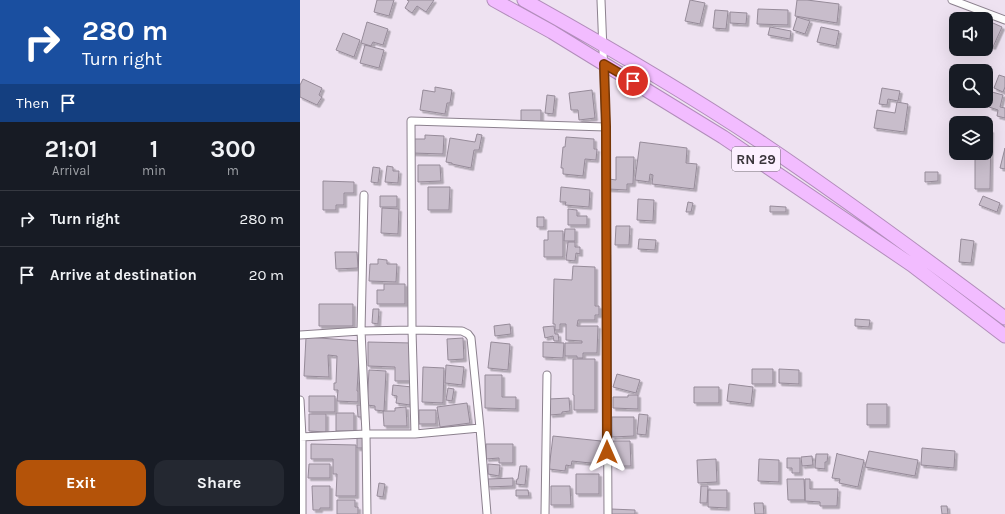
<!DOCTYPE html>
<html lang="en">
<head>
<meta charset="utf-8">
<style>
	body { margin:0; font-family:Karla,sans-serif; background:#242831; color:#f1f3f6; height:100vh; display:flex; flex-direction:column; font-size:15px; white-space:nowrap }
	* { box-sizing:border-box; margin:0 }
	p { font-size:13px; color:#9ea1a6 }
	.icon { flex:none; width:22px; height:22px; fill:none; stroke:currentColor; stroke-width:2; stroke-linecap:round; stroke-linejoin:round }
	.map { position:relative; flex:1; overflow:hidden }
	.panel { display:flex; flex-direction:column; background:#171b24; width:300px }
	.panel>* { flex:none }
	.hud { background:#1a4fa0; color:#fff; overflow:hidden }
	.tools { position:absolute; left:649px; top:12px; display:grid; gap:8px }
	.tools a { display:grid; place-items:center; width:44px; height:44px; border-radius:8px; background:#171b24; box-shadow:0 4px 16px #0002; font-size:20px }
	.pin { position:absolute; display:grid; place-items:center; width:34px; height:34px; color:#fff; margin:-17px; border:2px solid #fff; border-radius:50%; box-shadow:0 1px 4px #0007 }
	.me { position:absolute; width:44px; margin:-22px; rotate:0deg; stroke-linejoin:round; filter:drop-shadow(0 0 3px #0008) }
	.turn { display:flex; align-items:center; gap:14px; height:84px; padding:0 16px; font-size:18px }
	.turn .icon { width:52px; height:52px; stroke-width:2.5 }
	.turn b { display:block; font-size:28px; line-height:34px }
	.then { display:flex; align-items:center; height:38px; padding:0 16px; background:#0003; gap:8px; font-size:15px }
	.eta { display:flex; justify-content:space-evenly; align-items:center; height:68px; text-align:center }
	.eta b { font-size:24px; font-weight:700; line-height:28px }
	.action { display:flex; gap:8px; margin-top:auto; padding:8px 16px }
	.action a { flex:1; height:46px; border-radius:12px; background:#b45309; color:#fff; font-size:16px; font-weight:700; line-height:46px; text-align:center }
	.action a+a { background:#242831; color:#f1f3f6 }
	ul { padding:0; list-style:none }
	li { display:flex; align-items:center; gap:12px; height:56px; padding:0 16px; border-top:1px solid #363941 }
	li div { flex:1 }
	li b { display:block; font-size:15px }
	li em { font-style:normal }
	main { display:flex; flex:1; min-height:0 }
	.map>svg:first-child { display:block }
	.building { fill:#c8bdcb; stroke:#968b99; filter:url(#shadow) }
	.lines { fill:none; stroke-linecap:round; stroke-linejoin:round }
	.street-casing { stroke:#8c818e; stroke-width:9 }
	.highway-casing { stroke:#b28dbb; stroke-width:15 }
	.street { stroke:#fff; stroke-width:7 }
	.highway { stroke:#f2bcff; stroke-width:13 }
	.route-casing { stroke:#753606; stroke-width:10 }
	.route { stroke:#b45309; stroke-width:7 }
	.labels { text-anchor:middle; dominant-baseline:central; stroke-width:3; stroke-linejoin:round; paint-order:stroke }
	.shield { fill:#fcf0ff; stroke:#756e76; stroke-width:1 }
	.shield-label { font-size:14px; font-weight:bold; fill:#3b363c }
</style>
</head>
<body>
<main>
<section class="panel">
<div class="hud">
<div class="turn"><svg class="icon" aria-label="right" viewBox="0 0 24 24"><path d="M7 20v-9h11M14 6l5 5-5 5"/></svg><div><b>280 m</b>Turn right</div></div>
<div class="then">Then<svg class="icon" aria-label="arrive" viewBox="0 0 24 24"><path d="M6 21V4h12l-3 4 3 4H6"/></svg></div>
</div>
<div class="eta">
<div><b>21:01</b><p>Arrival</p></div>
<div><b>1</b><p>min</p></div>
<div><b>300</b><p>m</p></div>
</div>
<ul>
<li><svg class="icon" aria-label="right" viewBox="0 0 24 24"><path d="M7 20v-9h11M14 6l5 5-5 5"/></svg><div><b>Turn right</b></div><em>280 m</em></li>
<li><svg class="icon" aria-label="arrive" viewBox="0 0 24 24"><path d="M6 21V4h12l-3 4 3 4H6"/></svg><div><b>Arrive at destination</b></div><em>20 m</em></li>
</ul>
<div class="action"><a>Exit</a><a>Share</a></div>
</section>
<div class="map">
<svg width="705" height="514" viewBox="0 0 705 514">
	<defs>
		<filter id="shadow"><feDropShadow dx="2.5" dy="2.5" stdDeviation="0" flood-color="#0004"/></filter>
	</defs>
	<rect width="100%" height="100%" fill="#eee2f1"/>
	<path class="building" d="M 77,0 L 94,0 L 89,16 L 74,12 Z
		M 107,0 L 134,0 L 126,12 L 117,6 L 112,13 L 105,8 L 109,1 Z
		M 390,0 L 405,3 L 400,24 L 385,21 Z
		M 497,0 L 507,0 L 539,4 L 537,23 L 495,16 Z
		M 458,9 L 488,10 L 488,25 L 457,24 Z
		M 415,10 L 428,11 L 426,29 L 413,28 Z
		M 430,12 L 447,13 L 446,24 L 430,23 Z
		M 669,13 L 677,17 L 676,19 L 666,19 Z
		M 497,17 L 510,21 L 505,34 L 493,30 Z
		M 67,22 L 88,29 L 83,45 L 73,42 L 71,46 L 61,43 Z
		M 693,23 L 702,27 L 693,47 L 686,44 L 686,39 Z
		M 470,27 L 491,31 L 490,39 L 468,35 Z
		M 521,27 L 539,31 L 536,46 L 517,42 Z
		M 43,33 L 60,40 L 54,57 L 36,50 Z
		M 65,45 L 84,50 L 79,68 L 60,63 Z
		M 699,75 L 705,77 L 705,87 L 703,92 L 694,88 Z
		M 3,79 L 22,88 L 19,95 L 22,97 L 17,105 L 0,97 L 0,85 Z
		M 135,87 L 152,90 L 150,103 L 147,103 L 145,114 L 120,110 L 123,90 L 135,92 Z
		M 582,88 L 600,91 L 598,101 L 588,99 L 587,105 L 579,104 Z
		M 292,90 L 295,118 L 279,120 L 278,110 L 271,110 L 269,93 Z
		M 692,92 L 703,95 L 700,107 L 705,108 L 705,118 L 697,116 L 698,110 L 689,107 Z
		M 247,95 L 255,96 L 253,114 L 245,113 Z
		M 597,102 L 608,104 L 604,132 L 574,128 L 577,110 L 595,113 Z
		M 221,110 L 241,110 L 241,123 L 221,123 Z
		M 686,130 L 691,130 L 690,189 L 675,189 L 675,153 L 686,153 Z
		M 177,134 L 182,135 L 179,150 L 174,150 L 171,168 L 152,164 L 152,163 L 146,162 L 150,138 L 175,142 Z
		M 125,135 L 144,136 L 143,154 L 112,153 L 113,139 L 125,139 Z
		M 266,137 L 294,139 L 294,149 L 297,149 L 296,160 L 285,159 L 283,176 L 263,174 L 263,168 L 261,168 L 263,147 L 265,147 Z
		M 340,142 L 387,148 L 386,163 L 397,164 L 394,189 L 352,184 L 353,175 L 350,174 L 349,182 L 335,180 Z
		M 705,148 L 705,169 L 700,168 Z
		M 316,157 L 334,157 L 333,184 L 327,184 L 327,190 L 308,189 L 309,179 L 316,180 Z
		M 118,165 L 140,165 L 141,181 L 118,182 Z
		M 87,166 L 93,167 L 93,171 L 99,171 L 98,183 L 85,182 Z
		M 73,167 L 80,168 L 78,183 L 71,182 Z
		M 625,172 L 638,172 L 638,181 L 625,182 Z
		M 23,181 L 54,182 L 54,193 L 44,193 L 44,205 L 36,205 L 36,210 L 23,210 Z
		M 128,187 L 150,187 L 149,210 L 128,210 Z
		M 261,187 L 290,190 L 289,207 L 265,205 L 266,202 L 260,202 Z
		M 80,196 L 97,196 L 97,207 L 80,207 Z
		M 683,196 L 700,203 L 697,212 L 679,205 Z
		M 338,199 L 354,200 L 353,221 L 337,220 Z
		M 388,202 L 393,203 L 391,212 L 386,212 Z
		M 470,206 L 486,207 L 486,212 L 470,212 Z
		M 82,208 L 99,209 L 98,234 L 81,233 Z
		M 268,209 L 277,210 L 277,216 L 287,216 L 287,225 L 268,225 Z
		M 237,217 L 244,217 L 244,227 L 237,227 Z
		M 316,226 L 330,226 L 329,245 L 315,245 Z
		M 265,229 L 275,229 L 275,241 L 264,241 Z
		M 248,231 L 263,231 L 263,257 L 244,257 L 244,240 L 248,240 Z
		M 339,239 L 356,240 L 355,250 L 338,249 Z
		M 661,239 L 674,241 L 671,263 L 659,262 Z
		M 268,242 L 275,242 L 275,247 L 280,247 L 280,254 L 276,253 L 275,261 L 266,260 Z
		M 35,252 L 57,252 L 58,268 L 36,269 Z
		M 78,259 L 87,260 L 87,264 L 97,264 L 96,282 L 69,281 L 70,264 L 78,264 Z
		M 273,266 L 295,267 L 295,306 L 299,306 L 299,315 L 295,315 L 295,320 L 278,320 L 277,326 L 298,326 L 297,353 L 283,353 L 283,358 L 277,358 L 277,356 L 265,356 L 265,343 L 282,343 L 282,341 L 266,340 L 266,324 L 260,324 L 260,330 L 255,330 L 255,324 L 253,324 L 254,279 L 272,280 Z
		M 84,284 L 105,284 L 105,304 L 77,304 L 77,290 L 84,290 Z
		M 19,304 L 53,304 L 53,326 L 19,326 Z
		M 73,309 L 79,309 L 78,324 L 72,323 Z
		M 555,319 L 570,320 L 569,327 L 555,326 Z
		M 210,324 L 211,334 L 195,336 L 194,326 Z
		M 254,326 L 255,334 L 258,334 L 259,341 L 254,341 L 253,336 L 245,338 L 243,327 Z
		M 6,337 L 60,341 L 57,391 L 58,391 L 58,402 L 37,401 L 38,390 L 34,390 L 34,383 L 36,383 L 37,356 L 28,355 L 29,377 L 4,376 Z
		M 163,338 L 164,359 L 148,360 L 147,339 Z
		M 68,342 L 112,343 L 112,381 L 95,381 L 95,367 L 68,366 Z
		M 191,342 L 210,344 L 208,370 L 188,368 Z
		M 243,342 L 264,343 L 263,358 L 243,357 Z
		M 273,359 L 295,359 L 295,410 L 274,410 L 274,395 L 273,395 Z
		M 146,365 L 164,367 L 162,385 L 145,383 Z
		M 123,367 L 144,368 L 143,403 L 122,402 Z
		M 452,369 L 473,369 L 473,384 L 452,384 Z
		M 479,369 L 499,370 L 499,384 L 479,383 Z
		M 69,370 L 86,371 L 84,411 L 75,410 L 75,406 L 67,405 Z
		M 317,374 L 340,380 L 336,393 L 313,387 Z
		M 185,375 L 202,375 L 202,397 L 216,397 L 216,409 L 185,408 Z
		M 429,384 L 453,387 L 451,404 L 427,401 Z
		M 93,385 L 112,387 L 110,405 L 96,403 L 97,396 L 92,395 Z
		M 394,387 L 419,387 L 419,403 L 394,403 Z
		M 148,388 L 154,389 L 152,401 L 146,400 Z
		M 328,395 L 338,395 L 338,409 L 313,408 L 313,397 L 328,397 Z
		M 9,396 L 35,396 L 35,412 L 9,412 Z
		M 269,398 L 270,411 L 262,412 L 262,414 L 250,415 L 249,399 Z
		M 167,403 L 170,423 L 140,427 L 137,407 Z
		M 567,404 L 587,404 L 587,425 L 567,425 Z
		M 57,405 L 61,405 L 62,417 L 58,417 Z
		M 106,407 L 107,426 L 84,426 L 83,411 L 95,411 L 95,408 Z
		M 119,410 L 136,410 L 136,424 L 119,424 Z
		M 36,413 L 54,413 L 54,431 L 36,431 Z
		M 9,414 L 26,414 L 26,432 L 9,431 Z
		M 339,414 L 348,415 L 346,435 L 337,434 Z
		M 312,417 L 334,417 L 334,436 L 312,437 Z
		M 57,435 L 65,435 L 65,448 L 57,448 Z
		M 253,436 L 301,441 L 299,464 L 272,461 L 271,466 L 266,465 L 265,471 L 249,469 Z
		M 313,441 L 330,441 L 331,466 L 314,466 Z
		M 11,444 L 56,445 L 56,496 L 36,496 L 37,474 L 33,474 L 33,459 L 11,459 Z
		M 186,444 L 213,444 L 213,463 L 199,463 L 199,458 L 186,459 Z
		M 622,448 L 655,451 L 654,468 L 621,465 Z
		M 569,451 L 618,460 L 615,476 L 565,467 Z
		M 537,453 L 538,454 L 564,460 L 558,487 L 539,483 L 540,479 L 532,478 Z
		M 516,454 L 528,454 L 527,462 L 525,462 L 525,469 L 515,468 Z
		M 512,456 L 513,465 L 502,466 L 501,457 Z
		M 487,458 L 500,458 L 500,473 L 492,473 L 492,468 L 487,468 Z
		M 416,459 L 417,482 L 398,483 L 397,460 Z
		M 459,459 L 479,460 L 479,482 L 458,481 Z
		M 9,464 L 30,464 L 30,478 L 8,478 Z
		M 188,464 L 200,465 L 199,476 L 188,474 Z
		M 220,466 L 227,466 L 225,485 L 216,484 L 217,479 L 218,479 Z
		M 276,474 L 299,474 L 299,494 L 276,494 Z
		M 213,478 L 213,486 L 188,487 L 188,479 Z
		M 487,479 L 504,479 L 505,500 L 488,500 Z
		M 505,479 L 510,479 L 510,489 L 538,489 L 537,506 L 520,506 L 520,502 L 505,501 Z
		M 79,483 L 85,484 L 83,497 L 77,496 Z
		M 12,486 L 30,486 L 30,508 L 20,508 L 20,510 L 13,510 Z
		M 251,486 L 270,486 L 271,505 L 251,505 Z
		M 401,486 L 408,486 L 407,503 L 400,503 Z
		M 216,490 L 228,490 L 229,496 L 216,496 Z
		M 408,490 L 427,490 L 427,508 L 408,507 Z
		M 37,500 L 55,500 L 55,507 L 58,507 L 58,514 L 37,514 Z
		M 454,503 L 463,503 L 464,514 L 455,514 Z
		M 641,506 L 647,506 L 648,514 L 642,514 Z
		M 311,509 L 335,510 L 335,514 L 311,514 Z"/>
	<g class="lines">
		<g class="street-casing">
			<path id="street" d="M 301,0 L 306,127 L 308,514
				M 652,0 L 705,20
				M 64,195 L 61,331 L 112,330 L 162,331 L 168,334 L 171,338 L 180,428 L 187,514
				M 0,335 L 61,331 L 66,434 L 67,514
				M 0,400 L 2,437 L 2,514
				M 115,434 L 112,330 L 111,121 L 306,127
				M 0,437 L 66,434 L 115,434 L 180,428
				M 245,514 L 247,375"/>
		</g>
		<g class="highway-casing">
			<path id="highway" d="M 194,0 L 252,32 L 423,137 L 612,265 L 705,336
				M 224,0 C 305,45 385,92 462,143 C 545,199 625,258 705,318"/>
		</g>
		<use href="#street" class="street"/>
		<use href="#highway" class="highway"/>
	</g>
	<g class="lines">
		<g class="route-casing">
			<path id="route" d="M 307,452 L 306,127 L 304,64 L 333,81"/>
		</g>
		<use href="#route" class="route"/>
	</g>
	<g class="labels">
		<rect class="shield" x="432" y="147" width="48" height="24" rx="3"/>
		<g class="shield-label">
			<text x="456" y="159">RN 29</text>
		</g>
	</g>
</svg>
<div class="tools">
<a><svg class="icon" aria-label="sound" viewBox="0 0 24 24"><path d="M4 9h4l5-4v14l-5-4H4zM17 9q2 3 0 6"/></svg></a>
<a><svg class="icon" aria-label="search" viewBox="0 0 24 24"><circle cx="10" cy="10" r="6"/><path d="M15 15l6 6"/></svg></a>
<a><svg class="icon" aria-label="layers" viewBox="0 0 24 24"><path d="M12 4l9 5-9 5-9-5zM3 14l9 5 9-5"/></svg></a>
</div>
<div class="pin" style="left:333px;top:81px;background:#d93025"><svg class="icon" aria-label="arrive" viewBox="0 0 24 24"><path d="M6 21V4h12l-3 4 3 4H6"/></svg></div>
<svg class="me" style="left:307px;top:452px" viewBox="-20 -20 40 40"><path d="M0-17L14 15 0 8-14 15z" fill="#b45309" stroke="#fff" stroke-width="4"/></svg>
</div>
</main>
</body>
</html>
